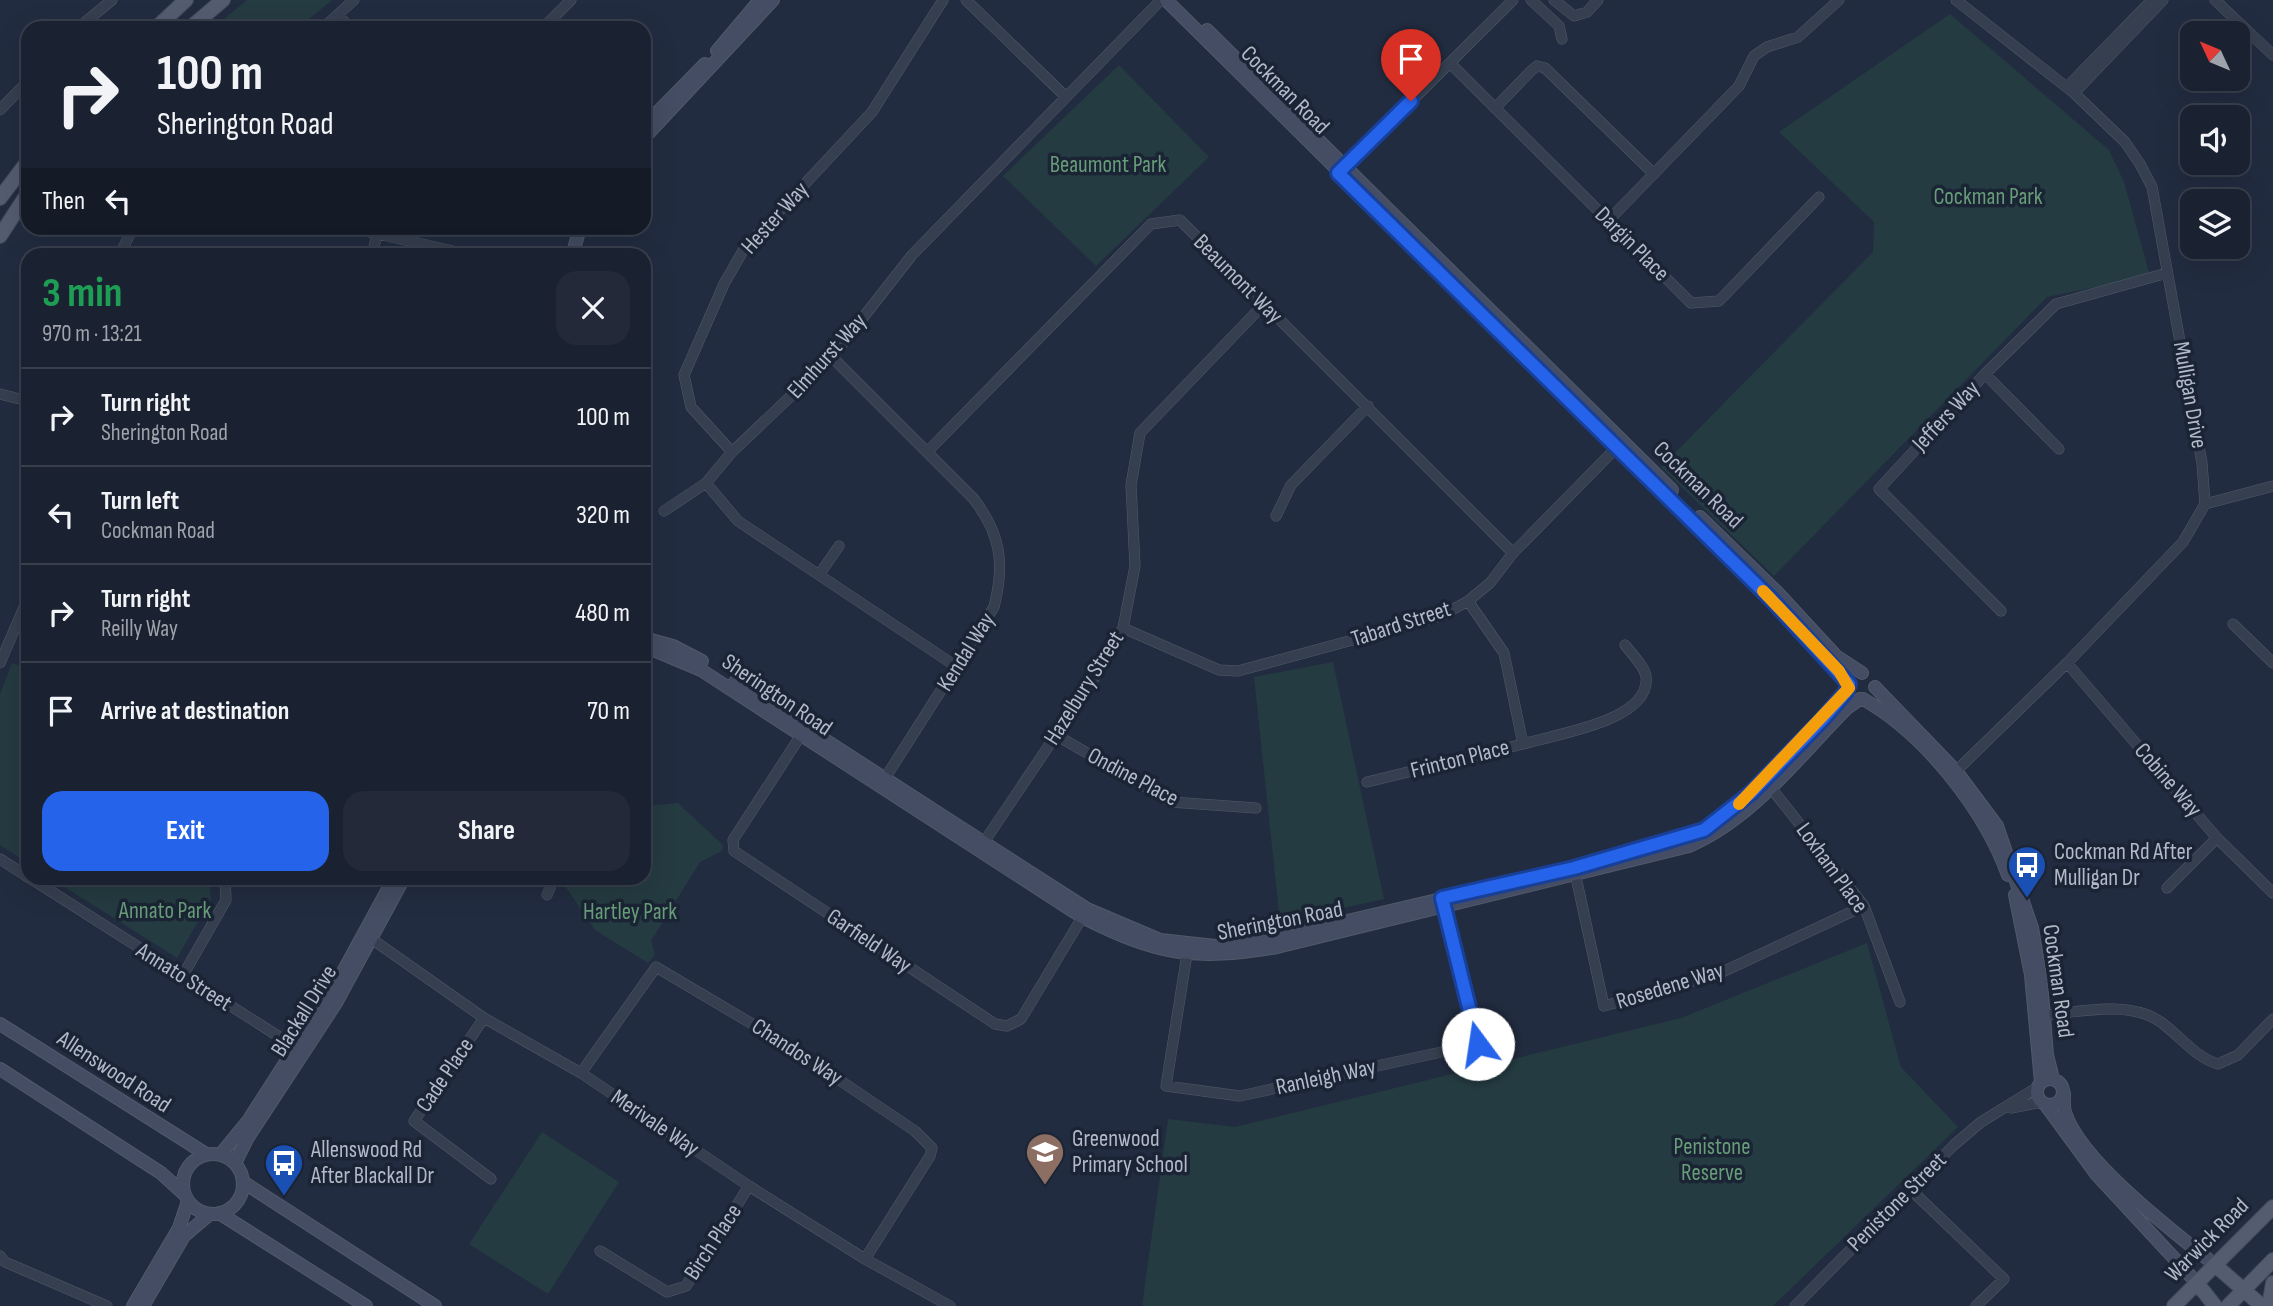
<!DOCTYPE html>
<html lang="en">
<head>
<meta charset="utf-8">
<style>
	body { margin:0; font-family:"Sofia Sans Condensed",sans-serif; background:#232938; color:#f1f3f6; height:100vh; display:flex; flex-direction:column; font-size:26px; white-space:nowrap }
	* { box-sizing:border-box; margin:0 }
	p { font-size:23px; color:#9fa3ab }
	.icon { flex:none; width:38px; height:38px; fill:none; stroke:currentColor; stroke-width:2; stroke-linecap:round; stroke-linejoin:round }
	.map { position:relative; flex:1; overflow:hidden }
	.details { position:absolute; left:21px; top:248px; width:630px; height:637px; display:flex; flex-direction:column; background:#1a2130; border-radius:21px; box-shadow:0 7px 28px #0002,0 0 0 2px #383e4c }
	.details>* { flex:none }
	.banner { position:absolute; left:21px; top:21px; width:630px; height:214px; border-radius:21px; box-shadow:0 7px 28px #0002,0 0 0 2px #383e4c; background:#1a2130; color:#f1f3f6; overflow:hidden }
	.needle { width:46px; rotate:314deg }
	.controls { position:absolute; left:2180px; top:21px; display:grid; gap:14px }
	.controls a { display:grid; place-items:center; width:70px; height:70px; border-radius:14px; background:#1a2130; box-shadow:0 7px 28px #0002,0 0 0 2px #383e4c; font-size:35px }
	.pin { position:absolute; display:grid; place-items:center; width:60px; height:60px; color:#fff; margin:-72px -30px; border-radius:50% 50% 50% 0; rotate:-45deg; box-shadow:0 0 7px #0007 }
	.pin .icon { rotate:45deg }
	.me { position:absolute; width:77px; margin:-38px; rotate:346deg; stroke-linejoin:round; filter:drop-shadow(0 0 5px #0008) }
	.turn { display:flex; align-items:center; gap:24px; height:147px; padding:0 21px; font-size:32px }
	.turn .icon { width:91px; height:91px; stroke-width:2.5 }
	.turn b { display:block; font-size:49px; line-height:60px }
	.then { display:flex; align-items:center; height:66px; padding:0 21px; background:#0003; gap:14px; font-size:26px }
	.round { display:grid; place-items:center; flex:none; width:74px; height:74px; border-radius:21px; background:#232938 }
	.head { display:flex; align-items:center; justify-content:space-between; height:119px; padding:0 21px }
	h1 { font-size:42px; font-weight:700; line-height:52px; color:#1e9e55 }
	.cta { display:flex; gap:14px; margin-top:auto; padding:14px 21px }
	.cta a { flex:1; height:80px; border-radius:21px; background:#2563eb; color:#fff; font-size:28px; font-weight:700; line-height:80px; text-align:center }
	.cta a+a { background:#232938; color:#f1f3f6 }
	ul { padding:0; list-style:none }
	li { display:flex; align-items:center; gap:21px; height:98px; padding:0 21px; border-top:2px solid #383e4c }
	li div { flex:1 }
	li b { display:block; font-size:26px }
	li em { font-style:normal }
	.map>svg:first-child { display:block }
	.green { fill:#243b41 }
	.lines { fill:none; stroke-linecap:round; stroke-linejoin:round }
	.street-casing { stroke:#515a6a; stroke-width:11 }
	.secondary-casing { stroke:#515a6a; stroke-width:14 }
	.primary-casing { stroke:#3f4858; stroke-width:16 }
	.street { stroke:#363f4f; stroke-width:10 }
	.secondary { stroke:#444d63; stroke-width:12 }
	.primary { stroke:#545d70; stroke-width:14 }
	.route-casing { stroke:#184099; stroke-width:18 }
	.route { stroke:#2563eb; stroke-width:12 }
	.slow { stroke:#f59e0b; stroke-width:12 }
	.labels { text-anchor:middle; dominant-baseline:central; stroke-width:7; stroke-linejoin:round; paint-order:stroke }
	.street-label { font-size:23px; fill:#b2baca; stroke:#1b2434 }
	.park-label { font-size:23px; fill:#679d79; stroke:#1b2434 }
	.poi-label { font-size:23px; fill:#b2baca; stroke:#1b2434; text-anchor:start }
</style>
</head>
<body>
<div class="map">
<svg width="2273" height="1306" viewBox="0 0 2273 1306">
	<rect width="100%" height="100%" fill="#222c40"/>
	<path class="green" d="M 247,0 L 332,0 L 298,28 L 213,28 Z
		M 1950,14 L 2109,150 L 2124,182 L 2150,276 L 2047,297 L 1774,576 L 1661,467 L 1873,252 L 1874,222 L 1779,132 Z
		M 1119,65 L 1209,157 L 1096,266 L 1003,176 Z
		M 1333,662 L 1384,899 L 1280,922 L 1254,677 Z
		M 12,663 L 28,668 L 28,863 L 0,845 L 0,694 Z
		M 678,803 L 723,845 L 722,851 L 700,862 L 651,941 L 655,955 L 648,963 L 595,930 L 563,883 L 565,879 L 644,878 L 644,806 Z
		M 52,879 L 209,879 L 211,899 L 177,958 Z
		M 1867,943 L 1901,1067 L 1958,1127 L 1773,1306 L 1142,1306 L 1168,1119 L 1235,1127 L 1681,1018 Z
		M 542,1132 L 619,1182 L 548,1294 L 469,1244 Z"/>
	<g class="lines">
		<g class="street-casing">
			<path id="street" d="M 966,0 L 1066,97
				M 1531,0 L 1559,26 L 1562,39
				M 1554,0 L 1574,16 L 1587,12 L 1598,0
				M 2215,0 L 2273,55
				M 338,15 L 350,28
				M 78,28 L 112,0
				M 323,28 L 354,0
				M 543,28 L 571,0
				M 1450,63 L 1691,303 L 1719,301 L 1819,197
				M 2067,87 L 2152,0
				M 2074,93 L 2163,0
				M 1495,108 L 1532,70 L 1537,66 L 1545,68 L 1654,174
				M 0,110 L 28,81
				M 1342,170 L 1513,0
				M 1608,221 L 1739,86 L 1754,56 L 1767,47 L 1798,37 L 1839,0
				M 352,228 L 475,256
				M 119,256 L 133,228
				M 372,256 L 377,234
				M 832,357 L 973,498 C 1001,534 1005,564 994,607 L 882,783
				M 1985,374 L 2059,449
				M 0,394 L 28,401
				M 928,451 L 1151,224 L 1180,220 L 1513,553
				M 732,452 L 691,407 L 684,375 L 724,284 L 744,249 L 872,112 L 943,0
				M 2205,504 L 2273,486
				M 664,511 L 706,483
				M 1276,516 L 1291,485 L 1368,406
				M 819,575 L 839,546
				M 2001,611 L 1879,489 L 1985,374 L 2056,304 L 2167,273
				M 2233,624 L 2273,663
				M 1123,628 L 1219,670 L 1238,671 L 1441,616 L 1468,601 L 1490,583 L 1513,553 L 1620,444
				M 0,663 L 28,598
				M 2067,663 L 2217,838 L 2273,893
				M 957,667 L 738,521 L 706,483 L 732,452 L 832,357 L 912,255 L 1161,0
				M 805,729 L 733,840 L 734,851 L 995,1024 L 1007,1026 L 1021,1019 L 1086,911
				M 1056,735 L 1171,802 L 1256,808
				M 1523,744 C 1556,734 1652,721 1646,676 C 1644,666 1632,654 1625,645
				M 1953,774 L 2067,663 L 2183,542 L 2205,504 L 2202,463 L 2152,187 L 2140,164 L 2125,142 L 2074,93 L 1956,0
				M 1367,782 L 1523,744 L 1504,653 L 1468,601
				M 1768,784 L 1864,906 L 1900,1002
				M 980,848 L 1093,680 L 1123,628 L 1135,566 L 1131,485 L 1140,433 L 1263,305
				M 0,859 L 28,877
				M 1574,868 L 1604,1006 L 1718,974 L 1864,906
				M 30,878 L 300,1050
				M 2167,888 L 2217,838
				M 547,895 L 554,878
				M 366,935 L 484,1018 L 581,1073 L 749,1186 L 865,1259 L 950,1306
				M 1188,948 L 1166,1086 L 1240,1096 L 1478,1044 L 1443,902
				M 182,977 L 226,900 L 225,878
				M 2040,1016 C 2076,1012 2131,999 2162,1023 C 2181,1037 2195,1057 2218,1064 L 2238,1055 L 2273,1019
				M 484,1018 L 414,1121 L 491,1179
				M 581,1073 L 656,967 L 786,1044 L 915,1131 L 932,1148 L 930,1156 L 865,1259
				M 2011,1108 L 2042,1102
				M 1909,1188 L 2004,1279 L 1976,1306
				M 600,1251 L 667,1292 L 686,1286 L 749,1186
				M 0,1256 L 5,1262 L 107,1306
				M 1795,1306 L 1954,1145 L 1981,1122 L 2038,1087"/>
		</g>
		<g class="secondary-casing">
			<path id="secondary" d="M 1166,0 L 1771,599 L 1849,684
				M 1207,30 L 1672,490
				M 717,51 L 760,0
				M 654,116 L 705,64
				M 644,138 L 773,0
				M 572,256 L 580,228
				M 1700,517 L 1777,592 L 1836,656 L 1862,673
				M 644,638 L 673,646 L 702,661
				M 644,646 L 701,670 L 1082,917 C 1158,955 1193,961 1277,947 L 1689,846 C 1754,818 1798,757 1847,708 L 1860,699
				M 735,682 L 1087,909 L 1160,940 L 1215,946 L 1275,938 L 1574,868 L 1690,835 L 1721,819 L 1751,793 L 1849,689
				M 1875,687 L 1956,771 L 1997,826 L 2032,928 L 2041,982 L 2047,1055 L 2053,1079
				M 1863,699 C 1925,734 1984,809 2008,875
				M 2015,895 L 2031,975 L 2041,1082
				M 0,1024 L 206,1154
				M 0,1069 L 161,1173 L 184,1194
				M2037 1092a13 13 0 1 1 26 0a13 13 0 1 1-26 0Z
				M 2064,1093 C 2064,1100 2063,1109 2066,1115 C 2083,1163 2174,1232 2215,1265
				M 2045,1104 L 2097,1175 L 2197,1283
				M183 1184a30 30 0 1 1 60 0a30 30 0 1 1-60 0Z
				M 221,1154 L 248,1121 L 339,979 L 394,878
				M 235,1163 L 247,1139 L 336,1003 L 404,878
				M 243,1182 L 435,1306
				M 219,1213 L 366,1306
				M 133,1306 L 179,1228 L 188,1201
				M 143,1306 L 184,1236 L 210,1214"/>
		</g>
		<g class="primary-casing">
			<path id="primary" d="M 156,28 L 186,0
				M 190,28 L 223,0
				M 0,198 L 28,161
				M 0,236 L 28,193
				M 2215,1265 L 2262,1306
				M 2197,1283 L 2215,1306
				M 2174,1306 L 2273,1207
				M 2228,1306 L 2273,1260
				M 2269,1306 L 2273,1283"/>
		</g>
		<use href="#street" class="street"/>
		<use href="#secondary" class="secondary"/>
		<use href="#primary" class="primary"/>
	</g>
	<g class="lines">
		<g class="route-casing">
			<path id="route" d="M 1411,101 L 1338,173 L 1771,599 L 1849,684 L 1846,692 L 1822,720 L 1751,793 L 1704,830 L 1574,868 L 1442,898 L 1478,1044"/>
		</g>
		<use href="#route" class="route"/>
		<path class="slow" d="M 1739,804 L 1849,688 L 1839,671 L 1763,591"/>
	</g>
	<defs>
		<g id="bus-pin" transform="scale(2.0125)"><path d="M0 17L-7.5 6A9.5 9.5 0 1 1 7.5 6Z" fill="#1a4fb4" stroke="#1b2434"/><path d="M-5-6H5V4H4V6H2V4H-2V6H-4V4H-5ZM-3.5-4V0h7V-4ZM-3.5 1.2v1.5H-2V1.2ZM2 1.2v1.5H3.5V1.2Z" fill="#fff"/></g>
		<g id="school-pin" transform="scale(2.0125)"><path d="M0 17L-7.5 6A9.5 9.5 0 1 1 7.5 6Z" fill="#8d6e63" stroke="#1b2434"/><path d="M0-5L7-2L0 1L-7-2ZM-4 1L0 2.5L4 1V4Q0 6-4 4Z" fill="#fff"/></g>
	</defs>
	<g fill-rule="evenodd">
		<use href="#bus-pin" x="2027" y="865"/>
		<use href="#school-pin" x="1045" y="1152"/>
		<use href="#bus-pin" x="284" y="1163"/>
	</g>
	<g class="labels">
		<g class="street-label">
			<text transform="translate(1285 90) rotate(45)">Cockman Road</text>
			<text transform="translate(775 218) rotate(-48)">Hester Way</text>
			<text transform="translate(1632 244) rotate(45)">Dargin Place</text>
			<text transform="translate(1238 279) rotate(45)">Beaumont Way</text>
			<text transform="translate(827 356) rotate(-48)">Elmhurst Way</text>
			<text transform="translate(2190 395) rotate(80)">Mulligan Drive</text>
			<text transform="translate(1946 416) rotate(-47)">Jeffers Way</text>
			<text transform="translate(1698 485) rotate(44)">Cockman Road</text>
			<text transform="translate(1401 624) rotate(-18)">Tabard Street</text>
			<text transform="translate(966 652) rotate(-58)">Kendal Way</text>
			<text transform="translate(1084 688) rotate(-58)">Hazelbury Street</text>
			<text transform="translate(777 695) rotate(34)">Sherington Road</text>
			<text transform="translate(1460 759) rotate(-14)">Frinton Place</text>
			<text transform="translate(1133 777) rotate(28)">Ondine Place</text>
			<text transform="translate(2168 780) rotate(49)">Cobine Way</text>
			<text transform="translate(1832 868) rotate(54)">Loxham Place</text>
			<text transform="translate(1280 921) rotate(-11)">Sherington Road</text>
			<text transform="translate(869 941) rotate(34)">Garfield Way</text>
			<text transform="translate(184 977) rotate(32)">Annato Street</text>
			<text transform="translate(2058 981) rotate(82)">Cockman Road</text>
			<text transform="translate(1670 986) rotate(-17)">Rosedene Way</text>
			<text transform="translate(304 1011) rotate(-58)">Blackall Drive</text>
			<text transform="translate(797 1052) rotate(33)">Chandos Way</text>
			<text transform="translate(114 1072) rotate(33)">Allenswood Road</text>
			<text transform="translate(445 1075) rotate(-56)">Cade Place</text>
			<text transform="translate(1326 1077) rotate(-12)">Ranleigh Way</text>
			<text transform="translate(655 1123) rotate(34)">Merivale Way</text>
			<text transform="translate(1897 1202) rotate(-45)">Penistone Street</text>
			<text transform="translate(2207 1240) rotate(-45)">Warwick Road</text>
			<text transform="translate(713 1242) rotate(-57)">Birch Place</text>
		</g>
		<g class="park-label">
			<text x="1108" y="165">Beaumont Park</text>
			<text x="1988" y="197">Cockman Park</text>
			<text x="165" y="911">Annato Park</text>
			<text x="630" y="912">Hartley Park</text>
			<text x="1712" y="1147">Penistone<tspan x="1712" dy="26">Reserve</tspan></text>
		</g>
		<g class="poi-label">
			<text x="2054" y="852">Cockman Rd After<tspan x="2054" dy="26">Mulligan Dr</tspan></text>
			<text x="1072" y="1139">Greenwood<tspan x="1072" dy="26">Primary School</tspan></text>
			<text x="311" y="1150">Allenswood Rd<tspan x="311" dy="26">After Blackall Dr</tspan></text>
		</g>
	</g>
</svg>
<div class="controls">
<a><svg class="needle" viewBox="-14 -14 28 28"><path d="M0-13l5 13h-10z" fill="#e53935"/><path d="M0 13l5-13h-10z" fill="#9fa3ab"/></svg></a>
<a><svg class="icon" aria-label="sound" viewBox="0 0 24 24"><path d="M4 9h4l5-4v14l-5-4H4zM17 9q2 3 0 6"/></svg></a>
<a><svg class="icon" aria-label="layers" viewBox="0 0 24 24"><path d="M12 4l9 5-9 5-9-5zM3 14l9 5 9-5"/></svg></a>
</div>
<div class="pin" style="left:1411px;top:101px;background:#d93025"><svg class="icon" aria-label="arrive" viewBox="0 0 24 24"><path d="M6 21V4h12l-3 4 3 4H6"/></svg></div>
<svg class="me" style="left:1478px;top:1044px" viewBox="-20 -20 40 40"><circle r="19" fill="#fff"/><path d="M0-13L10 11 0 6-10 11z" fill="#2563eb"/></svg>
<div class="banner">
<div class="turn"><svg class="icon" aria-label="right" viewBox="0 0 24 24"><path d="M7 20v-9h11M14 6l5 5-5 5"/></svg><div><b>100 m</b>Sherington Road</div></div>
<div class="then">Then<svg class="icon" aria-label="left" viewBox="0 0 24 24"><path d="M17 20v-9H6M10 6l-5 5 5 5"/></svg></div>
</div>
<section class="details">
<div class="head"><div><h1>3 min</h1><p>970 m · 13:21</p></div><a class="round"><svg class="icon" aria-label="close" viewBox="0 0 24 24"><path d="M6 6l12 12M18 6L6 18"/></svg></a></div>
<ul>
<li><svg class="icon" aria-label="right" viewBox="0 0 24 24"><path d="M7 20v-9h11M14 6l5 5-5 5"/></svg><div><b>Turn right</b><p>Sherington Road</p></div><em>100 m</em></li>
<li><svg class="icon" aria-label="left" viewBox="0 0 24 24"><path d="M17 20v-9H6M10 6l-5 5 5 5"/></svg><div><b>Turn left</b><p>Cockman Road</p></div><em>320 m</em></li>
<li><svg class="icon" aria-label="right" viewBox="0 0 24 24"><path d="M7 20v-9h11M14 6l5 5-5 5"/></svg><div><b>Turn right</b><p>Reilly Way</p></div><em>480 m</em></li>
<li><svg class="icon" aria-label="arrive" viewBox="0 0 24 24"><path d="M6 21V4h12l-3 4 3 4H6"/></svg><div><b>Arrive at destination</b></div><em>70 m</em></li>
</ul>
<div class="cta"><a>Exit</a><a>Share</a></div>
</section>
</div>
</body>
</html>
